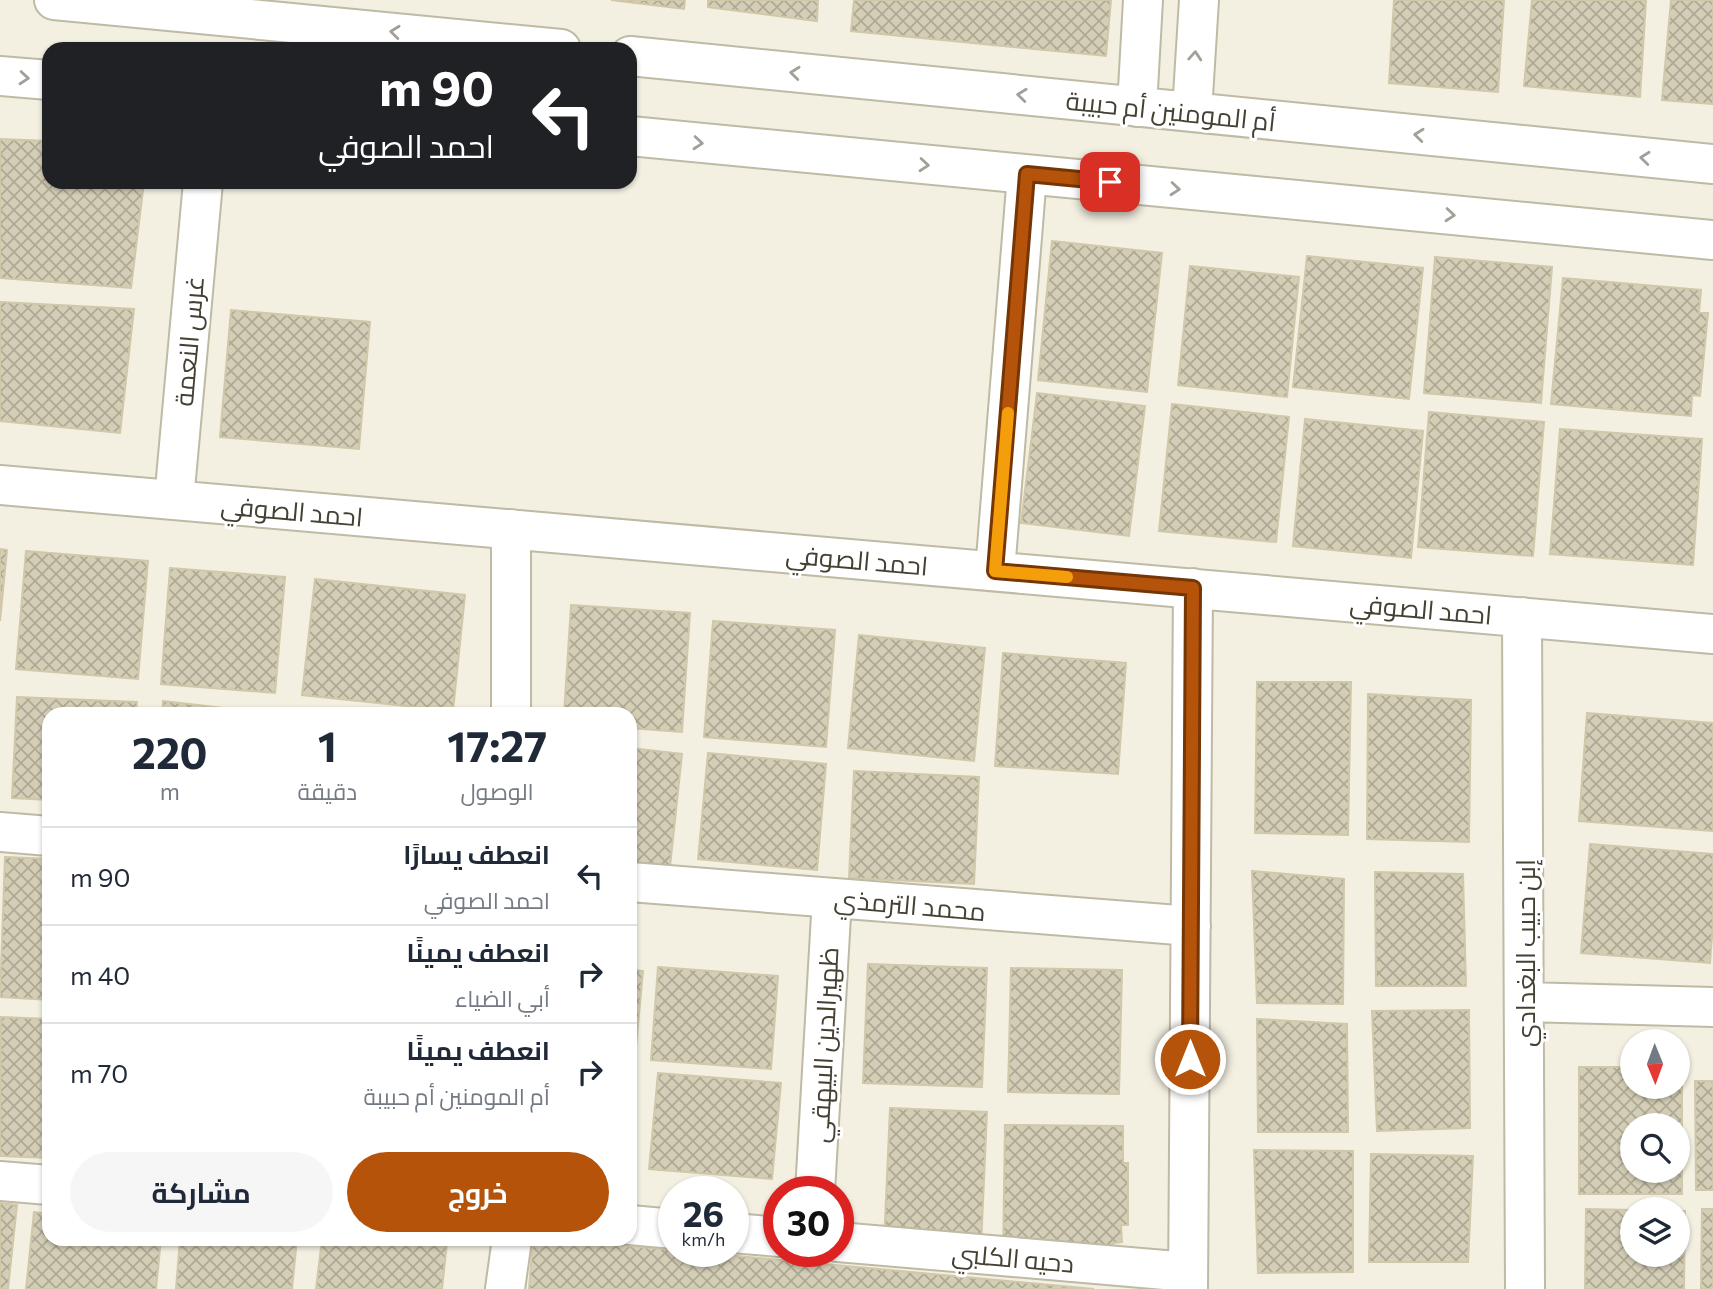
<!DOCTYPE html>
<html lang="ar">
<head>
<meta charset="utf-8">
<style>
	body { margin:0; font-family:Commissioner,Cairo,sans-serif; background:#f6f6f7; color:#1f2937; direction:rtl; height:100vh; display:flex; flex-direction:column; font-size:26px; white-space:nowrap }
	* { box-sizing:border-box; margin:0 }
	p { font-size:23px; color:#747a83 }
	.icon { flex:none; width:38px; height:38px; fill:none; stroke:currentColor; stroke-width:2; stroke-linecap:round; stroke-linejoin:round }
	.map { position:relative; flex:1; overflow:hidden; direction:ltr }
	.panel { position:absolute; left:42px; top:707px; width:595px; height:539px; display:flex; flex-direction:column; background:#fff; border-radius:21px; box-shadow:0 2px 5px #0004; direction:rtl }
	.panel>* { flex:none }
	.banner { position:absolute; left:42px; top:42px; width:595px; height:147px; border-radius:21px; box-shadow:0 2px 5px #0004; direction:rtl; background:#202124; color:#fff; overflow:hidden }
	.needle { width:46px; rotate:179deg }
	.tools { position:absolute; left:1620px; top:1029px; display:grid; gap:14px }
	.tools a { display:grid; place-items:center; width:70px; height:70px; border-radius:50%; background:#fff; box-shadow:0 2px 5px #0004; font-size:35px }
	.speed { position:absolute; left:658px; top:1176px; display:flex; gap:14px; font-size:35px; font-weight:700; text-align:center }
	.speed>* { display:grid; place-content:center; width:91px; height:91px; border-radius:50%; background:#fff; box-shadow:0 2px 5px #0004; line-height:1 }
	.speed small { font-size:18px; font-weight:400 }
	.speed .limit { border:10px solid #d22; background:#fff; color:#111 }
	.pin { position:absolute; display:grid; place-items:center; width:60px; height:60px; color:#fff; margin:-30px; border-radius:14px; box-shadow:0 4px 10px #0006 }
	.me { position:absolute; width:77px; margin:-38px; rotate:0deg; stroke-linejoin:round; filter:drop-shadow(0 0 5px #0008) }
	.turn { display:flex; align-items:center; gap:24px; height:147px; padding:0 28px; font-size:32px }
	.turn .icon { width:91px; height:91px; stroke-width:2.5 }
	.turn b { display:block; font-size:49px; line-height:60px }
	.eta { display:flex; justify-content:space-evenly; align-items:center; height:119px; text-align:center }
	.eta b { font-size:42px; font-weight:700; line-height:49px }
	.button { display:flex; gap:14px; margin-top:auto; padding:14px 28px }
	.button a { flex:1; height:80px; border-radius:42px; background:#b45309; color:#fff; font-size:28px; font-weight:700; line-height:80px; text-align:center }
	.button a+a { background:#f6f6f7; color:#1f2937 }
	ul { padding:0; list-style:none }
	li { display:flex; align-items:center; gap:21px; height:98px; padding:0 28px; border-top:2px solid #e0e1e3 }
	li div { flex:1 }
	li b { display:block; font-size:26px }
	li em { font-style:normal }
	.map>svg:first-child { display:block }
	.building { fill:url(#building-cross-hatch); stroke:#d0c8a9; stroke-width:2; fill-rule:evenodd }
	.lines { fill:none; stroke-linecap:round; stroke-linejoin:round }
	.minor-casing { stroke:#bebaa4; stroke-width:42 }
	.minor { stroke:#fff; stroke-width:38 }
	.oneway { stroke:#a2a098 }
	.route-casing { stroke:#753606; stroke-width:18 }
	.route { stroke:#b45309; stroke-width:12 }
	.slow { stroke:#f59e0b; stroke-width:12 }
	.labels { text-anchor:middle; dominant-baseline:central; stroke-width:6; stroke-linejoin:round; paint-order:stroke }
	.street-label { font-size:26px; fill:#444032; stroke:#fff }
</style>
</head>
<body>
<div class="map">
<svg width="1713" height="1289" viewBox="0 0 1713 1289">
	<defs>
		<pattern id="building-cross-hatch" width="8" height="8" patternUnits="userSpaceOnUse" patternTransform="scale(1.75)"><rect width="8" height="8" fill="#d4ceb6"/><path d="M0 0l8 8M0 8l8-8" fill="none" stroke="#aea995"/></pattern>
	</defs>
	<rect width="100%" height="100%" fill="#f3f0e2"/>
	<path class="building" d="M 611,0 L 685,0 L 684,9 Z
		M 708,0 L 818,0 L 817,21 L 708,7 Z
		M 854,0 L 1111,0 L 1106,56 L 851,31 Z
		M 1394,0 L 1504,0 L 1498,92 L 1389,83 Z
		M 1532,0 L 1646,0 L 1640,97 L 1524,86 Z
		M 1671,0 L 1713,0 L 1713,104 L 1662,100 Z
		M 0,139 L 49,141 L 49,182 L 144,182 L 131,288 L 0,278 Z
		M 1052,241 L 1162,253 L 1147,392 L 1038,380 Z
		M 1307,256 L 1423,268 L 1409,399 L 1293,387 Z
		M 1435,257 L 1552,267 L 1541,403 L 1424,393 Z
		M 1190,266 L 1299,277 L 1287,397 L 1178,385 Z
		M 1563,278 L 1701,290 L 1699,313 L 1708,313 L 1700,396 L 1692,395 L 1691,416 L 1551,404 Z
		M 0,302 L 134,309 L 120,433 L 0,421 Z
		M 231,310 L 370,322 L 359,449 L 220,437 Z
		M 1037,393 L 1145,406 L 1129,536 L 1021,523 Z
		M 1172,404 L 1289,417 L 1276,542 L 1159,531 Z
		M 1429,412 L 1544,422 L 1533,556 L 1418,547 Z
		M 1305,419 L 1423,431 L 1411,558 L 1293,546 Z
		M 1560,429 L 1702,439 L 1693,565 L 1550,554 Z
		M 0,549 L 7,550 L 0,621 Z
		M 26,551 L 148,561 L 138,679 L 16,669 Z
		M 170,568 L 285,577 L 275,693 L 161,684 Z
		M 315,579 L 465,595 L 453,711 L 302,695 Z
		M 571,605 L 690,613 L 682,732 L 630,728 L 630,714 L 564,714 Z
		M 713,621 L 835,630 L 826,747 L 704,737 Z
		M 859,635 L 985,648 L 974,761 L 848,748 Z
		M 1003,653 L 1126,663 L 1118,774 L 995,766 Z
		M 1257,682 L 1351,682 L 1348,835 L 1255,833 Z
		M 1368,694 L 1471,700 L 1469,842 L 1367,839 Z
		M 17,697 L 137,702 L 136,714 L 49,714 L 49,800 L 12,798 Z
		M 163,701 L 275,714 L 162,714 Z
		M 1587,713 L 1713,723 L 1713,831 L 1579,821 Z
		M 630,748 L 682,754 L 670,867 L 630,863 Z
		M 708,753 L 826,764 L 817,870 L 698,859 Z
		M 854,771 L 979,777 L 974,884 L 849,878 Z
		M 1590,844 L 1713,854 L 1713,924 L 1710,963 L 1581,953 Z
		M 5,857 L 49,859 L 49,1000 L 0,997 Z
		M 1252,871 L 1344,879 L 1343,1004 L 1257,1003 Z
		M 1375,872 L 1463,874 L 1466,986 L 1376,986 Z
		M 868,964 L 987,968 L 982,1087 L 863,1083 Z
		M 658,967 L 778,976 L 771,1069 L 651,1060 Z
		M 1011,968 L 1122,970 L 1119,1094 L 1008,1092 Z
		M 630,969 L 643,971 L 635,1058 L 630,1057 Z
		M 1469,1010 L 1470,1128 L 1377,1131 L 1372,1011 Z
		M 1,1017 L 49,1019 L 49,1158 L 0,1156 Z
		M 1257,1019 L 1347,1024 L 1348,1132 L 1258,1132 Z
		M 1579,1067 L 1633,1067 L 1633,1087 L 1678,1087 L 1678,1067 L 1682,1067 L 1682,1194 L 1579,1194 ZM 1633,1125 L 1678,1125 L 1678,1171 L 1633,1171 Z
		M 658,1073 L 781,1083 L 772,1179 L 649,1169 Z
		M 1695,1081 L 1713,1081 L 1713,1190 L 1696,1190 Z
		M 890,1108 L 987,1112 L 981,1247 L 884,1244 Z
		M 1005,1125 L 1123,1126 L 1123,1163 L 1128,1163 L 1128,1225 L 1121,1225 L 1122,1242 L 1113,1243 L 1113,1257 L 1003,1255 Z
		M 1254,1150 L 1353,1151 L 1353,1272 L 1258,1273 Z
		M 1371,1154 L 1473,1156 L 1468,1262 L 1369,1262 Z
		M 0,1203 L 17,1205 L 8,1289 L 0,1289 Z
		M 1586,1209 L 1633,1210 L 1633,1255 L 1678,1255 L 1678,1211 L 1685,1211 L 1684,1289 L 1585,1289 Z
		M 1702,1209 L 1713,1209 L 1713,1289 L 1701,1289 Z
		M 34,1212 L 49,1214 L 49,1239 L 161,1239 L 156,1289 L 26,1289 Z
		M 180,1239 L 297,1239 L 292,1289 L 176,1289 Z
		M 322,1239 L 411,1239 L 447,1243 L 442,1289 L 316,1289 Z
		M 533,1239 L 555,1239 L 1094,1289 L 529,1289 Z"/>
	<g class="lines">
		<g class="minor-casing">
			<path id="minor" d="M 54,0 L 561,49
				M 630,56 L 1713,164
				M 0,76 L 49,80
				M 1137,107 L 1143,0
				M 1192,112 L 1199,0
				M 630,136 L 1713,240
				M 0,485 L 1713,634
				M 174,500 L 203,182
				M 995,571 L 1027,175
				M 1522,617 L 1525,1289
				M 511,714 L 511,529
				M 0,832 L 49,836
				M 630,882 L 1191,926
				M 1524,1002 L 1713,1007
				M 0,1181 L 49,1185
				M 815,1192 L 832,898
				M 630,1225 L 674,1229
				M 733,1233 L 779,1237
				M 838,1242 L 1188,1272
				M 505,1289 L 512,1239
				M 1188,1289 L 1193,588"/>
		</g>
		<use href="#minor" class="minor"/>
	</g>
	<defs><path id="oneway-chevron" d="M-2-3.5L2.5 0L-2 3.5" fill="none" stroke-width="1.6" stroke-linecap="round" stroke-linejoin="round" transform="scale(1.75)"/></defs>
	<g class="oneway">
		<use href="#oneway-chevron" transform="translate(395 32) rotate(-174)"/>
		<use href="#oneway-chevron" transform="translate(1195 56) rotate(-86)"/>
		<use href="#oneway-chevron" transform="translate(795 73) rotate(-174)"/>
		<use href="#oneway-chevron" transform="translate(24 78) rotate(5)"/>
		<use href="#oneway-chevron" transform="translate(1022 95) rotate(-174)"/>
		<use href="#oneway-chevron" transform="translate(1419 135) rotate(-174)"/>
		<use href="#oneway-chevron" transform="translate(698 143) rotate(5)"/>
		<use href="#oneway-chevron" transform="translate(1645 158) rotate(-174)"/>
		<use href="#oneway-chevron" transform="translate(924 165) rotate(5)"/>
		<use href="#oneway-chevron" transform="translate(1175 189) rotate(5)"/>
		<use href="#oneway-chevron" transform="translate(1450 215) rotate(5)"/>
	</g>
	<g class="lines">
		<g class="route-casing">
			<path id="route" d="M 1110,182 L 1027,174 L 995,571 L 1193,588 L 1190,1059"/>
		</g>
		<use href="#route" class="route"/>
		<path class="slow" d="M 1008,413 L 995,571 L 1067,577"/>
	</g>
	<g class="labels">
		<g class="street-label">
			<text transform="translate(1171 110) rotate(6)">أم المومنين أم حبيبة</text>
			<text transform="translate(188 341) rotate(-85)">غرس النعمة</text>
			<text transform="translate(292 510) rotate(5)">احمد الصوفي</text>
			<text transform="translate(857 559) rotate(5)">احمد الصوفي</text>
			<text transform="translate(1421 608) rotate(5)">احمد الصوفي</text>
			<text transform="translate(910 904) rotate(5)">محمد الترمذي</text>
			<text transform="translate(1524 953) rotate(-90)">إبن حبيب البغدادي</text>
			<text transform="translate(823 1045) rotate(-87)">ظهيرالدين البيهقي</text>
			<text transform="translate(1013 1257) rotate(5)">دحيه الكلبي</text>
		</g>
	</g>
</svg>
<div class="tools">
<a><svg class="needle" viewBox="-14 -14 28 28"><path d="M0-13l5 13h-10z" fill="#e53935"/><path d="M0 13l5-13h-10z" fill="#747a83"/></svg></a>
<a><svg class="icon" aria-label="search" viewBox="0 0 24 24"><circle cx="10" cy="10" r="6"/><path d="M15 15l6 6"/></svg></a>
<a><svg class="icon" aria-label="layers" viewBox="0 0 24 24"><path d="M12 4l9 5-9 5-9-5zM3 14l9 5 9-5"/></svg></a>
</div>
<div class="speed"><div>26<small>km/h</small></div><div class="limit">30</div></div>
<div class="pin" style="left:1110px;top:182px;background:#d93025"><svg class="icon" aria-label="arrive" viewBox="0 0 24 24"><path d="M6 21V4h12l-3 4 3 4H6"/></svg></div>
<svg class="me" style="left:1190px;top:1059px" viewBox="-20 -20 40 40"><circle r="17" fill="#b45309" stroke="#fff" stroke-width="3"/><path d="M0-11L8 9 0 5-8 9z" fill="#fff"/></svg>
<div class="banner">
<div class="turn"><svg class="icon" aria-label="left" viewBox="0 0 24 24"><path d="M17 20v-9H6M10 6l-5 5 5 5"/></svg><div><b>90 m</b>احمد الصوفي</div></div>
</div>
<section class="panel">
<div class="eta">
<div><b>17:27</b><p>الوصول</p></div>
<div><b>1</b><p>دقيقة</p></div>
<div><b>220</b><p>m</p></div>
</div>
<ul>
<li><svg class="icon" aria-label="left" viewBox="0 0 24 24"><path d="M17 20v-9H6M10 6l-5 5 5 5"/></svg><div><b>انعطف يسارًا</b><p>احمد الصوفي</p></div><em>90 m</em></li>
<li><svg class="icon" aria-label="right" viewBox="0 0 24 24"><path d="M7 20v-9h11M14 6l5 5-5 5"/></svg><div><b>انعطف يمينًا</b><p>أبي الضياء</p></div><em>40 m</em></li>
<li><svg class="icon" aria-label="right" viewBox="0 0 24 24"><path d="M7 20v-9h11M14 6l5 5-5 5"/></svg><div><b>انعطف يمينًا</b><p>أم المومنين أم حبيبة</p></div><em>70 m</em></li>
</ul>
<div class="button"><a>خروج</a><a>مشاركة</a></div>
</section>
</div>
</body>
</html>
